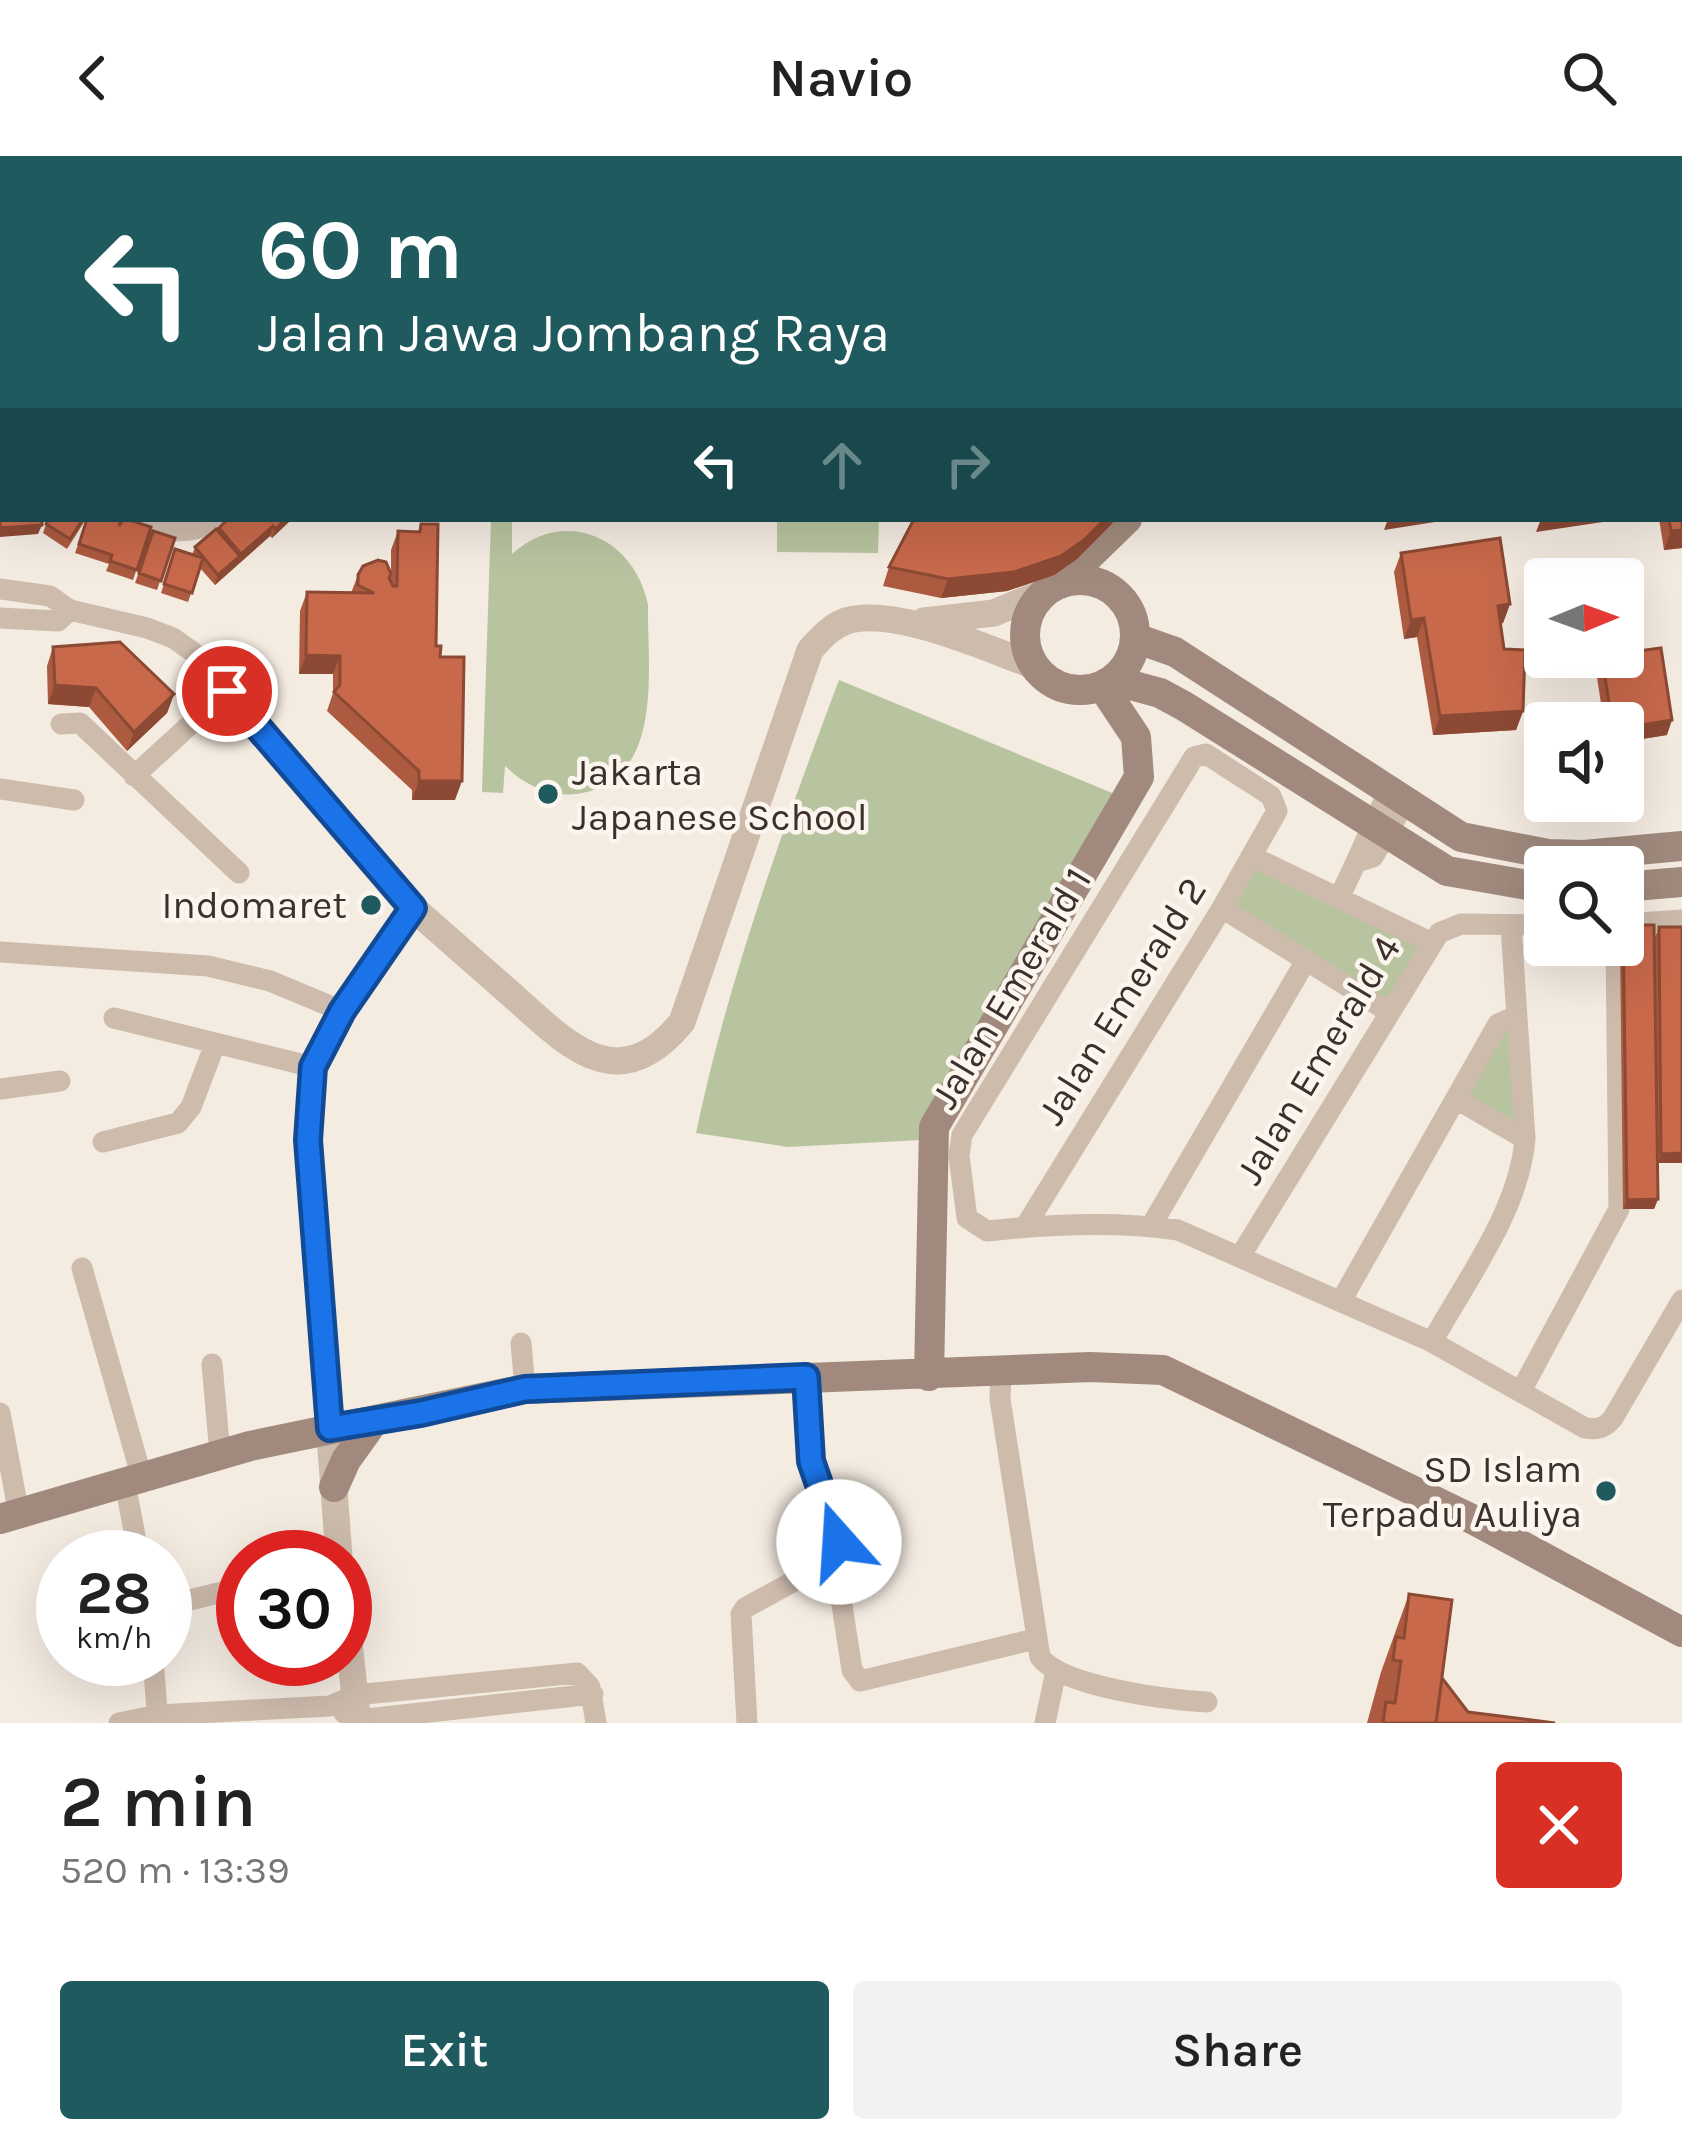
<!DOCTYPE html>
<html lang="en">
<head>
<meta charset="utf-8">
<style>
	body { margin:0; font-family:Karla,sans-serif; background:#f2f2f2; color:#222; height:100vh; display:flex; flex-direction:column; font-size:45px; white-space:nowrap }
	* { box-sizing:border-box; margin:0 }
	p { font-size:39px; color:#767676 }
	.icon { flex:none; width:66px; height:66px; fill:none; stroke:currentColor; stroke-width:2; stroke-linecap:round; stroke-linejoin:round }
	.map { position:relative; height:1567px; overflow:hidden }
	.sheet { display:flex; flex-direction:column; background:#fff; flex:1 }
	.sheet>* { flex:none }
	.guide { position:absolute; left:0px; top:0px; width:1683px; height:366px; box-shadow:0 12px 48px #0002; background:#1f5a5e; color:#fff; overflow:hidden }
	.needle { width:78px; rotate:89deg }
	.tools { position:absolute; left:1524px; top:402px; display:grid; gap:24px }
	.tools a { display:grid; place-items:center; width:120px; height:120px; border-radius:12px; background:#fff; box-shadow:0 12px 48px #0002; font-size:60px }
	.speed { position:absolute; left:36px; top:1374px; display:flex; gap:24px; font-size:60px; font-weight:700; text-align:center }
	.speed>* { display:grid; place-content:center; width:156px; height:156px; border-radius:50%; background:#fff; box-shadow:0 12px 48px #0002; line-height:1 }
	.speed small { font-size:30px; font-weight:400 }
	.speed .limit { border:18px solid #d22; background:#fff; color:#111 }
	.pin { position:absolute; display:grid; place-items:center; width:102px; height:102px; color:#fff; margin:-51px; border:6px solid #fff; border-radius:50%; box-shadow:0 3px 12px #0007 }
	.me { position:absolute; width:132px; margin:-66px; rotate:341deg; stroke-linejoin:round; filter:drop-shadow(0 0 9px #0008) }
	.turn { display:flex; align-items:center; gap:42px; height:252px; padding:0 60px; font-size:54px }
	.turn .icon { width:156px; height:156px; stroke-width:2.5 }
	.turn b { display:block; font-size:84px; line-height:102px }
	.lanes { display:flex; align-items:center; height:114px; padding:0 60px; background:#0003; justify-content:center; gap:60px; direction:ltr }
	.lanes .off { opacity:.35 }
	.round { display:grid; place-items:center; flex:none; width:126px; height:126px; border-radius:12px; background:#f2f2f2 }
	.overview { display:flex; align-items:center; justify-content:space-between; height:204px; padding:0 60px }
	h1 { font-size:72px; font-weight:600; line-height:90px }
	.button { display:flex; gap:24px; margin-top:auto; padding:24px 60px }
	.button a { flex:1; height:138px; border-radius:12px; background:#1f5a5e; color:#fff; font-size:48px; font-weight:600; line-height:138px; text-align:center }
	.button a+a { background:#f2f2f2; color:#222 }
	header { display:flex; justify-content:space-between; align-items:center; height:156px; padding:0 60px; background:#fff; font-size:54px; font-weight:600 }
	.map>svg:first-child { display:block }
	.green { fill:#b8c4a0 }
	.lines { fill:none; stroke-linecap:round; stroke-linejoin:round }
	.minor { stroke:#cdbbac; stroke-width:21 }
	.tertiary { stroke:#cdbbac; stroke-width:27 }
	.secondary { stroke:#a18a7d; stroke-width:30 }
	.wall { fill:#ac5a40 }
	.shaded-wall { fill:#8c4a34 }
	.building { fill:#c8694b; stroke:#8c4a34; stroke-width:3 }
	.route-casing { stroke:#114b97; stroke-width:30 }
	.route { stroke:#1a73e8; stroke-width:21 }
	.poi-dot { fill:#1f5a5e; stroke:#fbf5ee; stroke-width:4.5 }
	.labels { text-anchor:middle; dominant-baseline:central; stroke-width:9; stroke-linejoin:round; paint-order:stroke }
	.poi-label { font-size:39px; fill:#3b302b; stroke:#fbf5ee; text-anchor:end }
	.street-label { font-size:39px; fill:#3b302b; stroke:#fbf5ee }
</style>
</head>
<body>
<header><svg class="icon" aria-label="back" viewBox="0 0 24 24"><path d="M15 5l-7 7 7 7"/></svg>Navio<svg class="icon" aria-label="search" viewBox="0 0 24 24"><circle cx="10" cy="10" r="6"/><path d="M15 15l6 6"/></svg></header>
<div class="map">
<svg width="1682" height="1567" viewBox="0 0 1682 1567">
	<rect width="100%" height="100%" fill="#f4ebe1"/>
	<path class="green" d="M 491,363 L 512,363 L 512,398 C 565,350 635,382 648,449 C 647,510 665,622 582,637 C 552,643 526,630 505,610 L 503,637 L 482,636 Z
		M 777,363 L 879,363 L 878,397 L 777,396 Z
		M 839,524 L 1117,639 L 920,984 L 788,991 L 696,977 C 729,820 783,673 839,524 Z
		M 1251,700 L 1432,787 L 1389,856 L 1222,752 Z
		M 1515,865 L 1525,983 L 1458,944 L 1498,868 Z"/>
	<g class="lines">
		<path class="minor" d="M 44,0 L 44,3
			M 324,0 L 324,3
			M 416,0 L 417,3
			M 74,3 L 98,0
			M 242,3 L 246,0
			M 0,13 L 3,13
			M 0,44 L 3,43
			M 131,363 C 155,375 193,382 215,363
			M 0,433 L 50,440 L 70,454 L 147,472 L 173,482 L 193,496 L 413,752
			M 0,462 L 58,465 L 70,454
			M 61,568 L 80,567 L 239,717
			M 134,620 L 227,535
			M 0,633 L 74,644
			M 1251,700 L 1432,787
			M 1360,705 L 1373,701 L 1405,647
			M 1339,741 C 1358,706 1369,672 1389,636
			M 1222,752 L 1389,856
			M 1623,768 L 1682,764
			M 0,796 L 208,810 L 270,825 L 342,855
			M 114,862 L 313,911
			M 0,933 L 60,925
			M 1458,944 L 1525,983
			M 103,986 L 178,967 L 191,951 L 215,888
			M 1151,1070 L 1305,806
			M 1025,1071 L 1222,752 L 1277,655 L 1271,640 L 1206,598 L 1194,601 L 962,979 L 959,1000 L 967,1062 L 987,1075 C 1049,1068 1116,1065 1178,1074 L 1432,1186 L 1585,1272 C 1598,1274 1605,1272 1613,1262 L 1682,1144
			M 1241,1099 L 1439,777 L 1461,768 L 1545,769
			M 82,1112 L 142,1322
			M 1341,1145 L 1498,868 L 1509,863 L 1515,865
			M 1432,1186 C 1466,1124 1519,1055 1525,983 L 1511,770
			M 521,1187 L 525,1233
			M 212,1208 L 220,1298
			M 1001,1216 L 1000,1243 L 1040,1501 C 1062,1531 1169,1544 1207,1546
			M 1521,1235 L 1619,1053 L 1616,789
			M 0,1257 L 19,1358
			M 125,1327 L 139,1401
			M 840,1436 L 852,1514 L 860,1525 L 1035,1483
			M 165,1450 L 243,1431
			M 153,1503 L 158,1567
			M 344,1557 L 357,1564 L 593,1538
			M 119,1567 L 158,1559 L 330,1550 L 355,1539 L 577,1517 L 590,1531 L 596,1567
			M 747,1567 L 741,1458 L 745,1452 L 827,1407 L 839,1386 L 810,1305 L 806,1221
			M 1045,1567 L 1056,1515"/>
		<path class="tertiary" d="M 924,465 L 994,457 L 1049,434
			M 339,1401 L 308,984 L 313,911 L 342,855 L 413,752 C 446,781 479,810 512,839 C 568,889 618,944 682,866 L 810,494 C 821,482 830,471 846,465 C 894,450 988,493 1035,510
			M 345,1452 L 358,1567"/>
		<path class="secondary" d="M 1420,3 L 1425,0
			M1025 479a55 55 0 1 1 110 0a55 55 0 1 1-110 0Z
			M 1060,428 L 1127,363
			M 1135,482 L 1175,496 L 1461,681 L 1548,698 L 1584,699 L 1682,690
			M 1112,524 L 1160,537 L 1184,550 L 1447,715 L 1545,732
			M 1623,731 L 1682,726
			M 929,1220 L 934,971 L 1139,621 L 1136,581 L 1102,530
			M 334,1331 L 346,1304 L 374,1265
			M 0,1363 L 250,1290 L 525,1233 L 1090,1211 L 1163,1214 L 1476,1365 L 1682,1476"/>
	</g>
	<path class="wall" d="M 422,0 L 449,0 L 448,3 L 424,3 Z
		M 1682,110 L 1682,220 L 1680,207 L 1680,111 Z
		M 1682,306 L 1682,392 L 1664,394 L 1659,363 L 1680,363 Z
		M 86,363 L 67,393 L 43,377 L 46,368 Z
		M 87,363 L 119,370 L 151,371 L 133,424 L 106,415 L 109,408 L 75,397 Z
		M 292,363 L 272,382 L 270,380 L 215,429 L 200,412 L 188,446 L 161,437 L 175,393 L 192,399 L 195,391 L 218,375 L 219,372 Z
		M 1113,367 L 1077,403 L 1054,419 L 1007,435 L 941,442 L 883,430 L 889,411 Z
		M 421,368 L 436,490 L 440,501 L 455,644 L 412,644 L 412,634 L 327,555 L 333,537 L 333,518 L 299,518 L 300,455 L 307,436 L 351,437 L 358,419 L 391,417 L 391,394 L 398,375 L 418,376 Z
		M 153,375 L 175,382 L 157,434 L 135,427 Z
		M 1401,397 L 1510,448 L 1503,467 L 1500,468 L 1504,493 L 1523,555 L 1516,574 L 1433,579 L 1417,481 L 1404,483 L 1394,416 Z
		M 53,491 L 174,538 L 167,557 L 127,595 L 89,551 L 48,548 L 47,510 Z
		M 1602,501 L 1667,579 L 1623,586 L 1623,567 L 1604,567 L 1596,515 Z
		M 1659,771 L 1682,771 L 1682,1007 L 1658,1007 L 1655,781 Z
		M 1620,789 L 1623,789 L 1658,1043 L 1654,1053 L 1623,1053 Z
		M 1409,1438 L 1442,1522 L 1468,1556 L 1555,1567 L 1367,1567 L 1381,1516 Z"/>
	<path class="shaded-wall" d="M 285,363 L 292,363 L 272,382 L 276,373 Z
		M 1105,363 L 1116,363 L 1077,403 L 1054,419 L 1007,435 L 941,442 L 948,423 Z
		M 1388,363 L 1454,363 L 1384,374 Z
		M 1541,363 L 1623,363 L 1536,376 Z
		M 42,369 L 38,378 L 0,381 L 0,372 Z
		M 273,370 L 270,380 L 215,429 L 218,419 Z
		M 1682,374 L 1682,392 L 1664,394 L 1671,375 Z
		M 1510,448 L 1503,467 L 1491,469 L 1498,450 Z
		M 1424,462 L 1417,481 L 1404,483 L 1411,464 Z
		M 306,499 L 340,500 L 333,518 L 299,518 Z
		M 55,529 L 96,532 L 89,551 L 48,548 Z
		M 174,538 L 167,557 L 127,595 L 134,576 Z
		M 1523,555 L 1516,574 L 1433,579 L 1440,560 Z
		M 1672,564 L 1667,579 L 1623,586 L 1623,572 Z
		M 419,625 L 462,625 L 455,644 L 412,644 Z
		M 1682,997 L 1682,1007 L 1658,1007 L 1661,998 Z
		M 1658,1043 L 1654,1053 L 1623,1053 L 1627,1044 Z"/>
	<path class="building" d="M 284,0 L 318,0 L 318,3 L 284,3 Z
		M 341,0 L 375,0 L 375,3 L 341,3 Z
		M 378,0 L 412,0 L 412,3 L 378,3 Z
		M 468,0 L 759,0 L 759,3 L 468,3 Z
		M 769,0 L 856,0 L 856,3 L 769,3 Z
		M 913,0 L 1008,0 L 1008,3 L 913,3 Z
		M 1043,0 L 1073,0 L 1073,3 L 1043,3 Z
		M 0,73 L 3,73 L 3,171 L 0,171 Z
		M 1682,110 L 1682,179 L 1680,179 L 1680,111 Z
		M 3,203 L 3,228 L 0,228 L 0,204 Z
		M 3,230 L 3,268 L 0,268 L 0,231 Z
		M 0,299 L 3,299 L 2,334 L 0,308 Z
		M 1680,306 L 1682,306 L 1682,374 L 1671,375 L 1669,363 L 1680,363 Z
		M 0,337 L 3,337 L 3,363 L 42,363 L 42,369 L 0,372 Z
		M 49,363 L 83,363 L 70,383 L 46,368 Z
		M 87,363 L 121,363 L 119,370 L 124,363 L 126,363 L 151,371 L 137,414 L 110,405 L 112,399 L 79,388 Z
		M 228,363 L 285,363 L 276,373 L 273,370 L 241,398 L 219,372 Z
		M 914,363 L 1105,363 L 1084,384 L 1061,400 L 1014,416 L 948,423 L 889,411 Z
		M 421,368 L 438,368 L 436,490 L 441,490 L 440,501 L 464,501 L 462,625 L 419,625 L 419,615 L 334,536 L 340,529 L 340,500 L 306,499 L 307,436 L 374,437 L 358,429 L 358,419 L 363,410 L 378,404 L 386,406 L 391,418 L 389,422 L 393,430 L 397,430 L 398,375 L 420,376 Z
		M 216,373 L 240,400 L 218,419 L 195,391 Z
		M 153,375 L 175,382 L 161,425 L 139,417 Z
		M 1500,382 L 1510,448 L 1498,450 L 1504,493 L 1525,494 L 1523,555 L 1440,560 L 1424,462 L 1411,464 L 1401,397 Z
		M 175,393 L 203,402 L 192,437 L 164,428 Z
		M 120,486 L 174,538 L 134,576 L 96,532 L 55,529 L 53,491 Z
		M 1661,492 L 1672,564 L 1623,572 L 1623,567 L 1612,567 L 1602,501 L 1623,501 L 1623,497 Z
		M 1623,769 L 1654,769 L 1658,1043 L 1627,1044 Z
		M 1659,771 L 1682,771 L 1682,997 L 1661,998 Z
		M 1409,1438 L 1452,1444 L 1436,1567 L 1383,1567 L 1386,1546 L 1395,1547 L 1401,1505 L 1393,1504 L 1396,1481 L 1404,1482 Z
		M 1442,1522 L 1468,1556 L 1555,1567 L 1436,1567 Z"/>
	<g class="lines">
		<g class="route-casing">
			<path id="route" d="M 227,535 L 413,752 L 342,855 L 313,911 L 308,984 L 330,1272 L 421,1257 L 525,1233 L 806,1221 L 811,1305 L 839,1386"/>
		</g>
		<use href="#route" class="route"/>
	</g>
	<g class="poi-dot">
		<circle cx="548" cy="638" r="12"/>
		<circle cx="371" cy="749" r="12"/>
		<circle cx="1606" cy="1335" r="12"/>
	</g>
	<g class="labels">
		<g class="poi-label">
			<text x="572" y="616" text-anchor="start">Jakarta<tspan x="572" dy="45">Japanese School</tspan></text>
			<text x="347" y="749">Indomaret</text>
			<text x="1582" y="1313">SD Islam<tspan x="1582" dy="45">Terpadu Auliya</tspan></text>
		</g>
		<g class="street-label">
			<text transform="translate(1011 832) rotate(-59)">Jalan Emerald 1</text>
			<text transform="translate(1122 845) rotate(-58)">Jalan Emerald 2</text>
			<text transform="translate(1318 904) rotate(-59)">Jalan Emerald 4</text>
		</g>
	</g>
</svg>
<div class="tools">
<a><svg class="needle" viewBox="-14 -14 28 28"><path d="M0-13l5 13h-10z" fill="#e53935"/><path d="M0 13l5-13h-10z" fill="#767676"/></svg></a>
<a><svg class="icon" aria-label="sound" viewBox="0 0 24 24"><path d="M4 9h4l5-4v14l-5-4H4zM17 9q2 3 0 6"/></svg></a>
<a><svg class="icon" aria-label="search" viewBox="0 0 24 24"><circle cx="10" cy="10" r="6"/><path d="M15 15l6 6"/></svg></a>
</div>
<div class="speed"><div>28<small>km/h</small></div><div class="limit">30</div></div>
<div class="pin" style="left:227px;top:535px;background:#d93025"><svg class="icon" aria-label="arrive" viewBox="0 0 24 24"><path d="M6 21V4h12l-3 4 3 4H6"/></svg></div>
<svg class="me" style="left:839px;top:1386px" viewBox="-20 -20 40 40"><circle r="19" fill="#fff"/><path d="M0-13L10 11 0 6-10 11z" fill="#1a73e8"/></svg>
<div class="guide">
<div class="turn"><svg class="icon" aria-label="left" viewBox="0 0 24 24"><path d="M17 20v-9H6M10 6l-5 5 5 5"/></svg><div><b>60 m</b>Jalan Jawa Jombang Raya</div></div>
<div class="lanes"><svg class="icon" aria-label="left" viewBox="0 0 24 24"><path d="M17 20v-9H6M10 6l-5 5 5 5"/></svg><svg class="icon off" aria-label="ahead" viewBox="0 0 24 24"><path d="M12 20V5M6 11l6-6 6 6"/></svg><svg class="icon off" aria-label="right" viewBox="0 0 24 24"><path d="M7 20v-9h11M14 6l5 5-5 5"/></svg></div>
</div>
</div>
<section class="sheet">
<div class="overview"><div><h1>2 min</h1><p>520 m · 13:39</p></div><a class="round" style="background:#d93025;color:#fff"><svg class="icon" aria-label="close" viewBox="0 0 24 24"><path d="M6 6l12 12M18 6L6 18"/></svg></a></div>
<div class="button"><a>Exit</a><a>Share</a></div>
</section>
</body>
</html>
